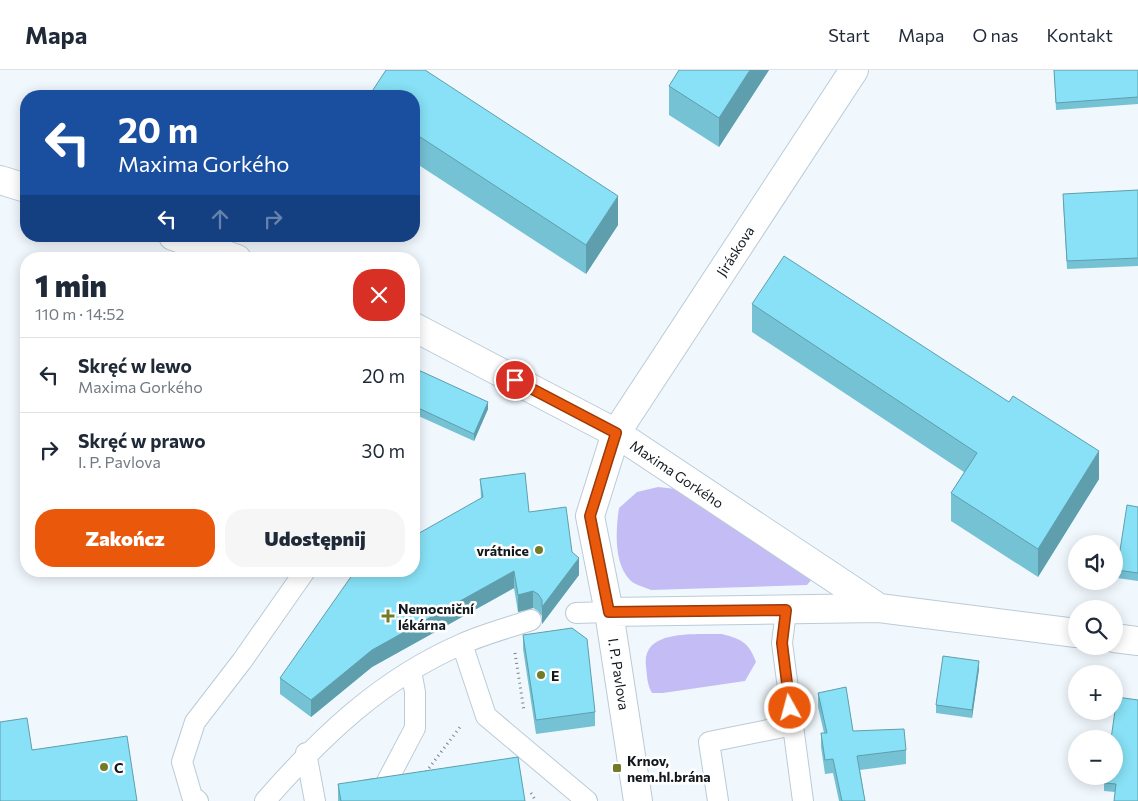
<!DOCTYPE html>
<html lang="pl">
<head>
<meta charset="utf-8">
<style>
	body { margin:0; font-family:Commissioner,sans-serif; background:#f6f6f7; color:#1f2937; height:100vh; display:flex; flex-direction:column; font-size:19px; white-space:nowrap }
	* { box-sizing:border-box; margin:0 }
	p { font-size:16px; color:#747a83 }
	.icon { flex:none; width:28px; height:28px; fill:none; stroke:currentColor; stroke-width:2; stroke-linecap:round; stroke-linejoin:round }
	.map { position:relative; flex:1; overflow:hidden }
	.details { position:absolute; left:20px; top:182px; width:400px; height:325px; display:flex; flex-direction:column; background:#fff; border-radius:20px; box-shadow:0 2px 12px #0003 }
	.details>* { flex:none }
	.banner { position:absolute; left:20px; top:20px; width:400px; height:152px; border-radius:20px; box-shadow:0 2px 12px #0003; background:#1a4fa0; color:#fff; overflow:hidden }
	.controls { position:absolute; left:1068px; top:465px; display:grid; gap:10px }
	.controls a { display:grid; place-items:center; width:55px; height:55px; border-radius:50%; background:#fff; box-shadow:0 2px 12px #0003; font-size:25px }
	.pin { position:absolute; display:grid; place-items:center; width:42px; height:42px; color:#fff; margin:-21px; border:2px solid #fff; border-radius:50%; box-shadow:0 1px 5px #0007 }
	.me { position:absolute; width:55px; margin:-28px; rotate:353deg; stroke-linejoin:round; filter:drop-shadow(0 0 4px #0008) }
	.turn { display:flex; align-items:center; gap:18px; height:105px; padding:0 15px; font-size:22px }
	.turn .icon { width:65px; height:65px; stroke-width:2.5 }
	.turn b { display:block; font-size:35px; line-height:42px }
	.lanes { display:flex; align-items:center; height:48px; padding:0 15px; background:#0003; justify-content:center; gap:25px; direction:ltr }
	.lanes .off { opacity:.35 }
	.round { display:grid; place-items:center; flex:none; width:52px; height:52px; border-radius:20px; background:#f6f6f7 }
	.head { display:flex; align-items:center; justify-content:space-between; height:85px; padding:0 15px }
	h1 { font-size:30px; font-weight:800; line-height:38px }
	.button { display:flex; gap:10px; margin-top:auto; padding:10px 15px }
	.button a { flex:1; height:58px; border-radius:20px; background:#ea580c; color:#fff; font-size:20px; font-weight:800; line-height:58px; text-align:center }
	.button a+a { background:#f6f6f7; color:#1f2937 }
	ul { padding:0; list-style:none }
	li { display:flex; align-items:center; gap:15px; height:75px; padding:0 15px; border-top:1px solid #e0e1e3 }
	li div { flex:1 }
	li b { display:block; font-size:19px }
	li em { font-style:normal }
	header { display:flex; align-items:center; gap:30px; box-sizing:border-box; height:70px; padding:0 25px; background:#fff; border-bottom:1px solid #e0e1e3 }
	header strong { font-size:24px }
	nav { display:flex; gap:28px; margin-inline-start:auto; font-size:18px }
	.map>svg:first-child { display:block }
	.green { fill:#c4bdf5 }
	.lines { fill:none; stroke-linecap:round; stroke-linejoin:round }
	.lane-casing { stroke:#bacbd8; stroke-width:22 }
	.street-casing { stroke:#bacbd8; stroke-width:30 }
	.path { stroke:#7a8186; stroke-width:3; stroke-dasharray:1 4; stroke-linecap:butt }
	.lane { stroke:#fff; stroke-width:20 }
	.street { stroke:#fff; stroke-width:28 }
	.wall { fill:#75c2d4 }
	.shaded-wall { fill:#5f9eac }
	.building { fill:#88e1f6; stroke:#5f9eac }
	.route-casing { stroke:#983908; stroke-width:12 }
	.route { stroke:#ea580c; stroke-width:9 }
	.poi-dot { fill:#727b26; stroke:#fff; stroke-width:2 }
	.labels { text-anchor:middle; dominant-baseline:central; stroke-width:5; stroke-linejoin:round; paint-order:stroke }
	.street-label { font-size:14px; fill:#12181d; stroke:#fff }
	.poi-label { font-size:14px; font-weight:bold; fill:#12181d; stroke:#fff; text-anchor:start }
</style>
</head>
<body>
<header>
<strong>Mapa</strong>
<nav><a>Start</a><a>Mapa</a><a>O nas</a><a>Kontakt</a></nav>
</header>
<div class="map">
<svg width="1138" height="731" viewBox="0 0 1138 731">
	<rect width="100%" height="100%" fill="#f1f8fd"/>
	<path class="green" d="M 658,417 L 676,419 L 812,509 L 807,515 L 651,520 C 645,517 634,515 630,510 C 613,493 616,458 619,438 L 637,422 Z
		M 722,564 C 741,569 749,572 756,592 L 745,611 L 663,623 L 652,623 C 647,614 647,606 646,596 C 641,558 698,565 722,564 Z"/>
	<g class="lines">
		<g class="lane-casing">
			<path id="lane" d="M 786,541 L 782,573 L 803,731
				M 576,543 L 609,542
				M 462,574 L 486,646 L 587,731
				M 306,683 L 315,731
				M 368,720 L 384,717 L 415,658 L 415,622 L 411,601
				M 198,731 L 192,726 L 182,692 L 195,652 L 242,591 L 305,501
				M 265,731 C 322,666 381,609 462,574 C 484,564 508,558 531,550
				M 718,731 L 709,672 L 793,655"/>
		</g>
		<g class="street-casing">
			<path id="street" d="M 0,110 L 26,118
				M 173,166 L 237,189
				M 414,257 L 616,363 L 879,538
				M 609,542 L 879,538 L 1076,563
				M 1114,568 L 1138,571
				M 638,731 L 609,542 L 590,446 L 616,363 L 854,0"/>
		</g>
		<path class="path" d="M 515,583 L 524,641
			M 426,702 L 460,657
			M 531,723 L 536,731"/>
		<use href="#lane" class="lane"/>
		<use href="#street" class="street"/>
	</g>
	<path class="wall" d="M 769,0 L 719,77 L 669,45 L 669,16 Z
		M 1054,0 L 1138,0 L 1138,34 L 1056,40 Z
		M 414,26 L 618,155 L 586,204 L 414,92 Z
		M 1138,120 L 1138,196 L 1067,199 L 1063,131 Z
		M 752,234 L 1099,409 L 1038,507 L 951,451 L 951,423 L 964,402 L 752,262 Z
		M 414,298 L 488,339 L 474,371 L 414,344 Z
		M 480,409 L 529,442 L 572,482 L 579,505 L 542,554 L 542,546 L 538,541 L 533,538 L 518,542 L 514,518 L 372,597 L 311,647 L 280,624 L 280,608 L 481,429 Z
		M 1138,437 L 1138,511 L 1117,508 L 1117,500 Z
		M 523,565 L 595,642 L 595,656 L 536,664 L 523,579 Z
		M 979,599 L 972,648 L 936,643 L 936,635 Z
		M 818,623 L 853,661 L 906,680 L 906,694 L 860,700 L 865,731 L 839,731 L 833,703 L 825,704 L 821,677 L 821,663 L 824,663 L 818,637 Z
		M 1138,630 L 1115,722 L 1104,721 L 1104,713 Z
		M 338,714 L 525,731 L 338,731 Z"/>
	<path class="shaded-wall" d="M 750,0 L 769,0 L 719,77 L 719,48 Z
		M 618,126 L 618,155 L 586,204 L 586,175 Z
		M 488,332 L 488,339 L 474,371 L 474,364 Z
		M 1099,381 L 1099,409 L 1038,507 L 1038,479 Z
		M 579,488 L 579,505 L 542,554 L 542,537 Z
		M 514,501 L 514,518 L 372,597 L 311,647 L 311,630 L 372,580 Z
		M 533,521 L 533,538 L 518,542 L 518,525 Z
		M 979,591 L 979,599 L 972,648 L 972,640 Z"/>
	<path class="building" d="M 386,0 L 425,0 L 618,126 L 586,175 L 414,63 L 414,26 L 369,26 Z
		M 679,0 L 750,0 L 719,48 L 669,16 Z
		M 1054,0 L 1138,0 L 1138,27 L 1056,33 Z
		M 1138,120 L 1138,188 L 1067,191 L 1063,124 Z
		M 784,186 L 1009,332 L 1013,326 L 1099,381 L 1038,479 L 951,423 L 977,383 L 752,234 Z
		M 414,298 L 488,332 L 474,364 L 414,336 Z
		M 525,403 L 529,442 L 566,437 L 572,482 L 579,488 L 542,537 L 542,530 L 538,524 L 533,521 L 518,525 L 514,501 L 372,580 L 311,630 L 280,608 L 355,501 L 414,501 L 414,466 L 483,427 L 480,409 Z
		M 1127,435 L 1138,437 L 1138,503 L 1117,500 Z
		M 572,558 L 587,569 L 595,642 L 536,650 L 523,565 Z
		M 943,586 L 979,591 L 972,640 L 936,635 Z
		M 846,617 L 853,661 L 904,659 L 906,680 L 857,686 L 865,731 L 842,731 L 833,689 L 825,690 L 821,663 L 827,663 L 818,623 Z
		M 1117,627 L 1138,630 L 1138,731 L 1114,731 L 1116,714 L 1104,713 L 1105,706 L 1114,706 L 1114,669 L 1111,669 Z
		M 27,648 L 32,680 L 127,666 L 137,731 L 0,731 L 0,652 Z
		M 518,687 L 525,731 L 341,731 L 338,714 Z"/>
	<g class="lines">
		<g class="route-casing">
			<path id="route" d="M 515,310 L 616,363 L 590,446 L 609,542 L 786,540 L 782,573 L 790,638"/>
		</g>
		<use href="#route" class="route"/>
	</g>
	<g class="poi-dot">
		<circle cx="539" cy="480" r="5"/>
		<path d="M385.5 538.5h5v5h5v5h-5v5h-5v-5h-5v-5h5z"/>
		<circle cx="541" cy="605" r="5"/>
		<circle cx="104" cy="697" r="5"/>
		<rect x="612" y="693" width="10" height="10" rx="2.5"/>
	</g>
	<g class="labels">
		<g class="street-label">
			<text transform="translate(735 181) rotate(-57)">Jiráskova</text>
			<text transform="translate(677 404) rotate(34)">Maxima Gorkého</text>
			<text transform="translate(619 604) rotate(81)">I. P. Pavlova</text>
		</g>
		<g class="poi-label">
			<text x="529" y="480" text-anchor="end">vrátnice</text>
			<text x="398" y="538">Nemocniční<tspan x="398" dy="16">lékárna</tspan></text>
			<text x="551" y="605">E</text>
			<text x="627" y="690">Krnov,<tspan x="627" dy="16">nem.hl.brána</tspan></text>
			<text x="114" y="697">C</text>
		</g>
	</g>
</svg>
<div class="controls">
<a><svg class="icon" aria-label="sound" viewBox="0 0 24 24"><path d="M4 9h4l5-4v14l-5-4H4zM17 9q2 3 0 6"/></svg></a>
<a><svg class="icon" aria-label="search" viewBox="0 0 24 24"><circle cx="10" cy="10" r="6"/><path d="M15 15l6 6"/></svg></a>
<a>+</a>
<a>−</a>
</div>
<div class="pin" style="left:515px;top:310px;background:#d93025"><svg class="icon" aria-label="arrive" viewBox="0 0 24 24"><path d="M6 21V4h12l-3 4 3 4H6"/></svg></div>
<svg class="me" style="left:790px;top:638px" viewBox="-20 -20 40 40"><circle r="17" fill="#ea580c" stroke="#fff" stroke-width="3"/><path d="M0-11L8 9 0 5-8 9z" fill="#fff"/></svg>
<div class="banner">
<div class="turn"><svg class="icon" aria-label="left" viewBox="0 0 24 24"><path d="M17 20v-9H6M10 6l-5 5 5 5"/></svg><div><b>20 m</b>Maxima Gorkého</div></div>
<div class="lanes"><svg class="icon" aria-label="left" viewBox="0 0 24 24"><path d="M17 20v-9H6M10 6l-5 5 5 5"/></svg><svg class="icon off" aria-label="ahead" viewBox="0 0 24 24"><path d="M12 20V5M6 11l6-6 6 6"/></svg><svg class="icon off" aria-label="right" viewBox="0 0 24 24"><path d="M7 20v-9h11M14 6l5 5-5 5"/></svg></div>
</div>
<section class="details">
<div class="head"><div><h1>1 min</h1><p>110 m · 14:52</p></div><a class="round" style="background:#d93025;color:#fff"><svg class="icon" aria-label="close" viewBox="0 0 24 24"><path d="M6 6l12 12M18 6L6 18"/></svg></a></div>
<ul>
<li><svg class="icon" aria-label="left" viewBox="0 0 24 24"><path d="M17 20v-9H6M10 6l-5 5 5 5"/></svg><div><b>Skręć w lewo</b><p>Maxima Gorkého</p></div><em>20 m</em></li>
<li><svg class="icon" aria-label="right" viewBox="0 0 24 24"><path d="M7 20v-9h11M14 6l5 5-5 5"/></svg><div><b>Skręć w prawo</b><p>I. P. Pavlova</p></div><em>30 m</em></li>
</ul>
<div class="button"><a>Zakończ</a><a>Udostępnij</a></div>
</section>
</div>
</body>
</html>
